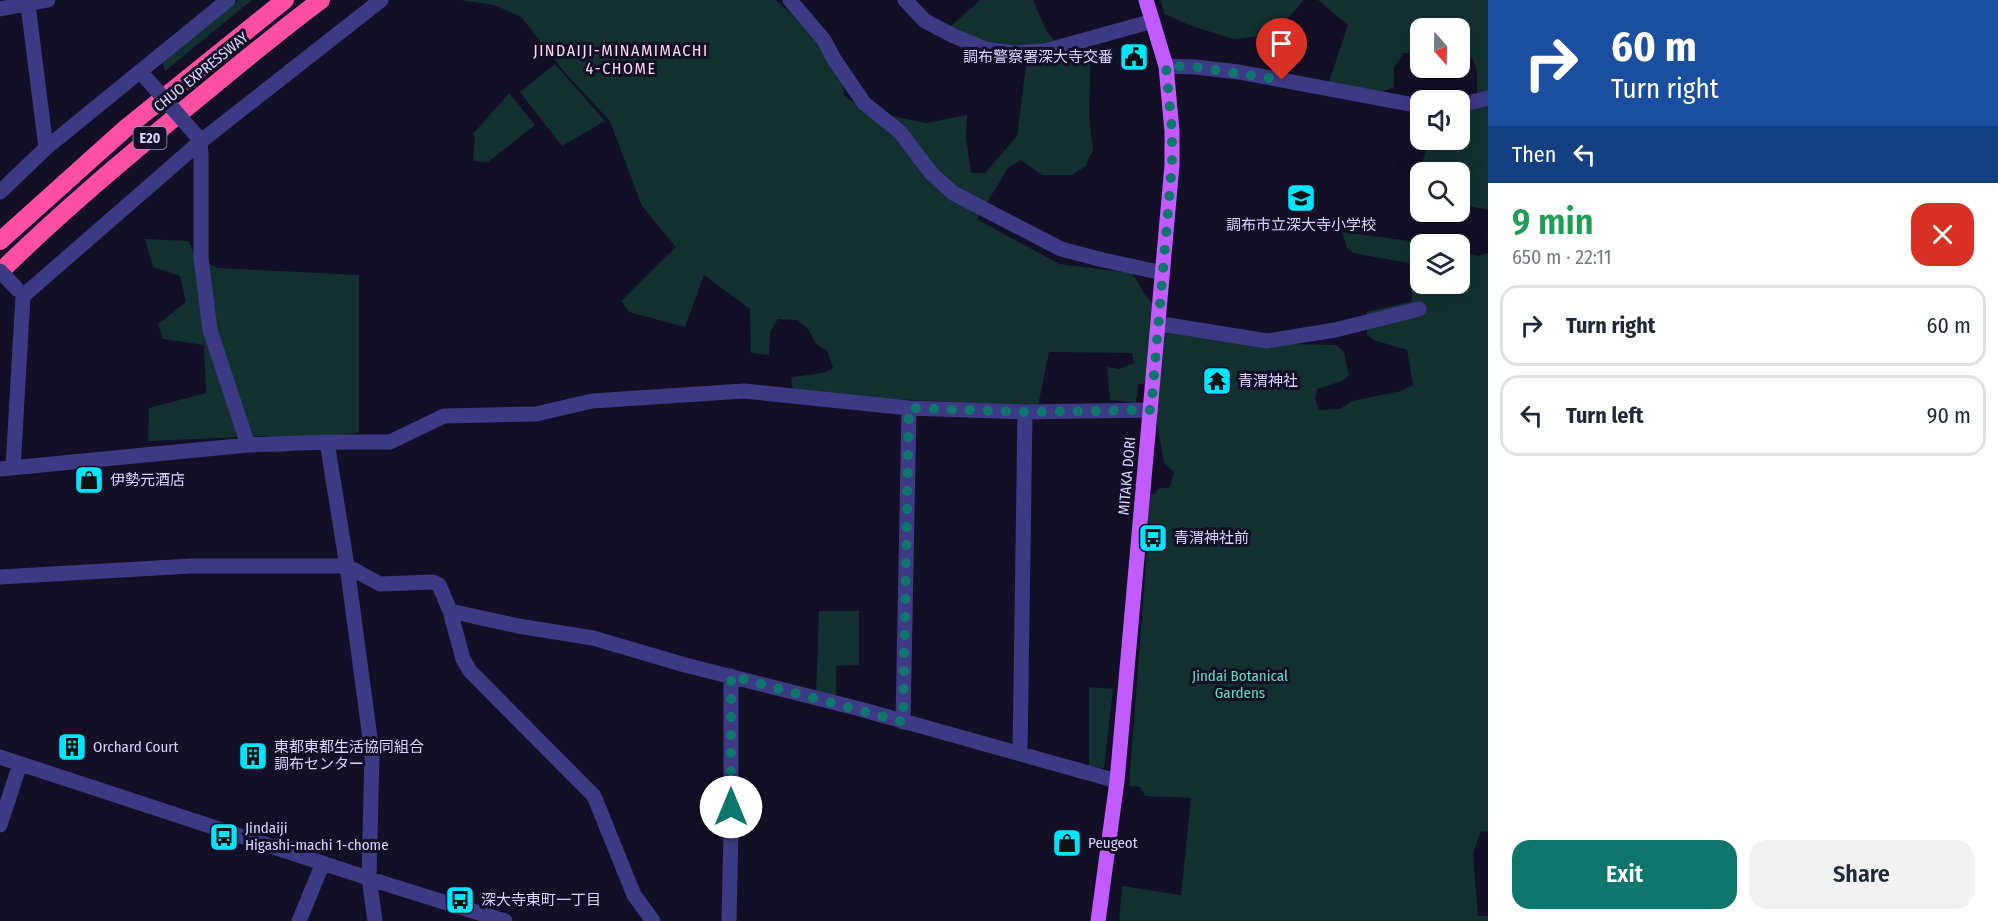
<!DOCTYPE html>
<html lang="en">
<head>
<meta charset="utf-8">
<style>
	body { margin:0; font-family:"Fira Sans Condensed","Noto Sans JP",sans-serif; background:#f2f2f3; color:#1f2937; height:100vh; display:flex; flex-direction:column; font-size:22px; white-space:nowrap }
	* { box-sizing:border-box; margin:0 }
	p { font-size:20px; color:#747a83 }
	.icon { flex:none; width:33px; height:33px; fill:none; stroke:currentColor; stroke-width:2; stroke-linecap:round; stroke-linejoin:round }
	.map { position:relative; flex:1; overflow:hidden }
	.sheet { display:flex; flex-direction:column; background:#fff; width:510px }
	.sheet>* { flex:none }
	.banner { background:#1a4fa0; color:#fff; overflow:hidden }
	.needle { width:39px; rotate:160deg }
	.fabs { position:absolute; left:1410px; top:18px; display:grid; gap:12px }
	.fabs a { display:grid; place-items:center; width:60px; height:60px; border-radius:12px; background:#fff; box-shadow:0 6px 24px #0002; font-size:30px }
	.pin { position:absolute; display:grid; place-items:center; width:51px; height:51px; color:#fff; margin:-62px -26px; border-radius:50% 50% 50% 0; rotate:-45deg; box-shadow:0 0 6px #0007 }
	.pin .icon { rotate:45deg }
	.me { position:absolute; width:66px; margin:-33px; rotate:0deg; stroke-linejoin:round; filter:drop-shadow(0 0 4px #0008) }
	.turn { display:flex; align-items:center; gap:21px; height:126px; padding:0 24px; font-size:27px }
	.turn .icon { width:78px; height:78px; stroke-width:2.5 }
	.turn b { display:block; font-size:42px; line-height:51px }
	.then { display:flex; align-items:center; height:57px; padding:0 24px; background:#0003; gap:12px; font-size:22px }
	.round { display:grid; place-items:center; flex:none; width:63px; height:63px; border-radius:18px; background:#f2f2f3 }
	.headline { display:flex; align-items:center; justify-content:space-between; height:102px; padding:0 24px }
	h1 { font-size:36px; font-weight:600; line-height:45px; color:#1e9e55 }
	.primary-button { display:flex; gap:12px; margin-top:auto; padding:12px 24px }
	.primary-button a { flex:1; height:69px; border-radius:18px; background:#0f766e; color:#fff; font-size:24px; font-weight:600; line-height:69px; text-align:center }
	.primary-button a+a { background:#f2f2f3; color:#1f2937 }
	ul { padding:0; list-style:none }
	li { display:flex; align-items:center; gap:18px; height:81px; margin:0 12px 9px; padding:0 12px; border:3px solid #e0e1e3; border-radius:18px }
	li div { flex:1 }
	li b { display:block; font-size:22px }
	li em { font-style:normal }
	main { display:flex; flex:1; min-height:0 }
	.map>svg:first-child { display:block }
	.green { fill:#12302f }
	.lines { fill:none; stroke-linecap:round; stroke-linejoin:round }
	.minor { stroke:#3d3a85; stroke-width:15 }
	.major { stroke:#c25bff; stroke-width:15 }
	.highway { stroke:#ff4fa3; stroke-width:18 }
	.minor-bridge { stroke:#3d3a85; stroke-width:15 }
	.route { stroke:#0f766e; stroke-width:10; stroke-dasharray:0 18 }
	.labels { text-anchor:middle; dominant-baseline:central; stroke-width:6; stroke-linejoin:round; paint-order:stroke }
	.shield { fill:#130f26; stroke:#9e99be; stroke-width:1.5 }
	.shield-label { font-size:14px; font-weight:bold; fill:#d9d4ff }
	.poi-label { font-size:15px; fill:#d9d4ff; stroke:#130f26; text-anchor:start }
	.street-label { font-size:15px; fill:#d9d4ff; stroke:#130f26 }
	.park-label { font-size:15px; fill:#5fe0c0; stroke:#130f26 }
	.neighbourhood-label { font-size:16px; letter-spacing:1.5px; fill:#ffd6f0; stroke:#130f26 }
</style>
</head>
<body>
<main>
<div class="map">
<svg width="1488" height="921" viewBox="0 0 1488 921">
	<rect width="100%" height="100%" fill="#130f26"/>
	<path class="green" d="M 238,0 L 252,0 L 165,71 L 162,60 Z
		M 460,0 L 776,0 L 809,30 L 843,79 L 844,95 L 864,110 L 926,123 L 967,115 L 966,137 L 971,173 L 985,173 L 1017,136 L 1026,65 L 1024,62 L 950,27 L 980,0 L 1033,0 L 1047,32 L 1061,49 L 1091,45 L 1089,116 L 1093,151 L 1088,159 L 1087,165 L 1072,175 L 1042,175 L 1021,160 L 1008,168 L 977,219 L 1059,264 L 1132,273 L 1144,293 L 1166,319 L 1244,343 L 1336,345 L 1344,352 L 1349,376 L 1342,381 L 1317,389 L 1315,399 L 1319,410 L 1340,409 L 1352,401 L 1401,391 L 1413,385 L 1407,350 L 1374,340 L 1367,335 L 1367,312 L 1412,301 L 1409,263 L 1353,253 L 1347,248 L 1342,232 L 1433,244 L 1420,244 L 1420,284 L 1460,284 L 1460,251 L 1478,256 L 1488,253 L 1488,832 L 1481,831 L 1473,853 L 1478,916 L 1488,916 L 1488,921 L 1119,921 L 1122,886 L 1181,895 L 1191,798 L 1145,796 L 1140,787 L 1129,786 L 1149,524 L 1145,516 L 1146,495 L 1155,494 L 1158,489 L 1170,487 L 1174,472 L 1164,463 L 1156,417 L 1157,385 L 1138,384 L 1136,403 L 1110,400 L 1107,367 L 1119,369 L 1134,363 L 1132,353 L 1049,352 L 1038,406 L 831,396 L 793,391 L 791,377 L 823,373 L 833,368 L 827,351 L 816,344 L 808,329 L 797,320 L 778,319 L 770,332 L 769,355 L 751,353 L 750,309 L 704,275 L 685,327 L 629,312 L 621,301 L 676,247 L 642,206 L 610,121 L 566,74 L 521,17 L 494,5 Z
		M 1160,0 L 1304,0 L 1273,35 L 1233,39 L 1189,25 L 1165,14 Z
		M 1318,0 L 1488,0 L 1488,91 L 1477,94 L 1477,72 L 1473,59 L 1460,57 L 1460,28 L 1420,28 L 1420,54 L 1404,53 L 1394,67 L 1394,87 L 1377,94 L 1328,85 L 1348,25 Z
		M 555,64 L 605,121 L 562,146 L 520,92 Z
		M 509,93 L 535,125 L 488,162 L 473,161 L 475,137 L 473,134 Z
		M 1488,106 L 1488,210 L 1464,205 L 1463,186 L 1460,186 L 1460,172 L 1420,172 L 1420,191 L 1413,193 L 1429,140 L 1460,140 L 1460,110 Z
		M 145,239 L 189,241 L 194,255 L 217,268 L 359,275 L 359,433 L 297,437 L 291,451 L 273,453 L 268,436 L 148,441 L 149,408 L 206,393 L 204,345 L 163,339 L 158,324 L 186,302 L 180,276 L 153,267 Z
		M 819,611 L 859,611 L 859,665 L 836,666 L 836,700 L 816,694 Z
		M 1089,687 L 1113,689 L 1104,768 L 1089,767 Z"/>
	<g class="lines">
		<path class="minor" d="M 790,0 L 824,40 L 834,59 L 864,103 L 900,132 L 931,173 L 953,193 L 1061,249 L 1103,260 L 1163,273
			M 905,0 L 925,21 L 954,36 L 985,49 L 1014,53 L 1045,51 L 1153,21
			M 0,9 L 48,0
			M 1166,66 L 1195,67 L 1239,72 L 1420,106
			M 1460,105 L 1488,98
			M 197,137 L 200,142 L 201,154 L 201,258 L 210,330 L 248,445
			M 46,148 L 228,0
			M 0,192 L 46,148 L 28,5
			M 1159,326 L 1168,325 L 1267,341 L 1335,330 L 1419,309
			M 327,442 L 347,566 L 372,753 L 369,878 L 375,921
			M 13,468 L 23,296 L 200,142 L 381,0
			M 0,469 L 248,445 L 327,442 L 390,442 L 444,416 L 536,414 L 592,401 L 744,391 L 909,408 L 1025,412 L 1151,410
			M 0,577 L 191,566 L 347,566 L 380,584 L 433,582 L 439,585 L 450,611 L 463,659 L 470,671 L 594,796 L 634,895 L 653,921
			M 450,611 L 518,626 L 593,638 L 685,665 L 860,709 L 1117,781
			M 903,722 L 909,408
			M 1020,754 L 1025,412
			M 0,757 L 386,884 L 505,921
			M 0,825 L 20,764
			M 299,921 L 323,863
			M 729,921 L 731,829 L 731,676"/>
		<path class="major" d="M 1098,921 L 1117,781 L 1172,165 L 1172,131 L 1166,66 L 1146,0"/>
		<path class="highway" d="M 0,241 L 126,128 L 285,0
			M 0,272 C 59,214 122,161 185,109 C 230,72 274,35 321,0"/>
		<path class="minor-bridge" d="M 146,78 L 196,135
			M 0,271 L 17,289"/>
	</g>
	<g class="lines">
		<path class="route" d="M 731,807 L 731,676 L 903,722 L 909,408 L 1025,412 L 1151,410 L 1172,165 L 1172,131 L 1166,66 L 1195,67 L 1282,80"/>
	</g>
	<defs>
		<g id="civic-square" transform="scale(1.5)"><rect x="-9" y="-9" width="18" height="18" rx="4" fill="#00e5ff" stroke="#130f26"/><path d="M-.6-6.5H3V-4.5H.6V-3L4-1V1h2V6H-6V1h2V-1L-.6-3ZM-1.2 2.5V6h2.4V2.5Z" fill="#111"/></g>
		<g id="school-square" transform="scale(1.5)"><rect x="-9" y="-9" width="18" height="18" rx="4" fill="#00e5ff" stroke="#130f26"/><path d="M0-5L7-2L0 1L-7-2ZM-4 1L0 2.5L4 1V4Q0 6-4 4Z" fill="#111"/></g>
		<g id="temple-square" transform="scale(1.5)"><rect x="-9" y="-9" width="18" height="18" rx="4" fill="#00e5ff" stroke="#130f26"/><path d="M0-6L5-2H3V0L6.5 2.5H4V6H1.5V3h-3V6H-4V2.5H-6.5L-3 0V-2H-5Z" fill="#111"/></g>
		<g id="shop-square" transform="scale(1.5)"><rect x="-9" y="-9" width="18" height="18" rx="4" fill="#00e5ff" stroke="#130f26"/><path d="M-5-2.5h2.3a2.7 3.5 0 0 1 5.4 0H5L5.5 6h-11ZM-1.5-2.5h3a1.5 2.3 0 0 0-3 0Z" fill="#111"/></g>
		<g id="bus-square" transform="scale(1.5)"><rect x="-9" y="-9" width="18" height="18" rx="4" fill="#00e5ff" stroke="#130f26"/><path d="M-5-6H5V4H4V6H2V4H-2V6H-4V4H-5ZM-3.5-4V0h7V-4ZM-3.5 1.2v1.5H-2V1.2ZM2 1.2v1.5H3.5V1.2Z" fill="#111"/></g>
		<g id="building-square" transform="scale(1.5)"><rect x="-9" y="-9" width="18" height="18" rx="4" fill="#00e5ff" stroke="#130f26"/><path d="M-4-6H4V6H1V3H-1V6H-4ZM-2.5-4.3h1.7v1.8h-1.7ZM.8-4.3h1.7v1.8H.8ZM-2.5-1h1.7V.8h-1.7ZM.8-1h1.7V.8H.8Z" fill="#111"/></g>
	</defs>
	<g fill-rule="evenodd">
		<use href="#civic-square" x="1134" y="57"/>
		<use href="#school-square" x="1301" y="198"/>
		<use href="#temple-square" x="1217" y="381"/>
		<use href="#shop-square" x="89" y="480"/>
		<use href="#bus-square" x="1153" y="538"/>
		<use href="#building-square" x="72" y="747"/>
		<use href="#building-square" x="253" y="756"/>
		<use href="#bus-square" x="224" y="837"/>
		<use href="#shop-square" x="1067" y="843"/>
		<use href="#bus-square" x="460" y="900"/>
	</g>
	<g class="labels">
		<rect class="shield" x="133.5" y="127" width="33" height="22" rx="4.5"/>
		<g class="shield-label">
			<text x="150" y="138">E20</text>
		</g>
		<g class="poi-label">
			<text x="1113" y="57" text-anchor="end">調布警察署深大寺交番</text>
			<text x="1301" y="225" text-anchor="middle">調布市立深大寺小学校</text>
			<text x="1238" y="381">青渭神社</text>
			<text x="110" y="480">伊勢元酒店</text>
			<text x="1174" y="538">青渭神社前</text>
			<text x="93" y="747">Orchard Court</text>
			<text x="274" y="747">東都東都生活協同組合<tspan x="274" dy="17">調布センター</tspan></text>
			<text x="245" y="828">Jindaiji<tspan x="245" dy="17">Higashi-machi 1-chome</tspan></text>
			<text x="1088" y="843">Peugeot</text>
			<text x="481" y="900">深大寺東町一丁目</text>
		</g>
		<g class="street-label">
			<text transform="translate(201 72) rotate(-39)">CHUO EXPRESSWAY</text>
			<text transform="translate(1127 476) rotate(-85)">MITAKA DORI</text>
		</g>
		<g class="park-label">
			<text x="1240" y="676">Jindai Botanical<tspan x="1240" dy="17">Gardens</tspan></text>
		</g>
		<g class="neighbourhood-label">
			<text x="621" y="50">JINDAIJI-MINAMIMACHI<tspan x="621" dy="18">4-CHOME</tspan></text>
		</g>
	</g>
</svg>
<div class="fabs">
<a><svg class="needle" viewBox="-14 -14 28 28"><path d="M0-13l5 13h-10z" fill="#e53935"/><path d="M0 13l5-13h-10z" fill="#747a83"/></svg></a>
<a><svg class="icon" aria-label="sound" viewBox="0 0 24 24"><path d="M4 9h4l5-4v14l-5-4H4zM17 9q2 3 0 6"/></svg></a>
<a><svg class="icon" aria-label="search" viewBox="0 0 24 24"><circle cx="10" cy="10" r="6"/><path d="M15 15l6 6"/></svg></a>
<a><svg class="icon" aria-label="layers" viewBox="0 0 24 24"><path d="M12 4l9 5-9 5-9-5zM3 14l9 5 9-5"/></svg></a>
</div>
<div class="pin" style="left:1282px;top:80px;background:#d93025"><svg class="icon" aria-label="arrive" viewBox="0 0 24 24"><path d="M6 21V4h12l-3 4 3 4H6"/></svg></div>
<svg class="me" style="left:731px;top:807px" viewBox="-20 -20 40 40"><circle r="19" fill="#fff"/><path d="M0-13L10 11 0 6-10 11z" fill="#0f766e"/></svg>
</div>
<section class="sheet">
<div class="banner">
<div class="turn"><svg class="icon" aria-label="right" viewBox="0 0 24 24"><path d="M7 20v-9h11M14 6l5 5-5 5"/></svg><div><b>60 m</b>Turn right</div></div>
<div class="then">Then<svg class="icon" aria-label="left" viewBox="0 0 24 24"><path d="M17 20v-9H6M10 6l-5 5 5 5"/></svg></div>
</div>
<div class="headline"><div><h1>9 min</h1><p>650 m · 22:11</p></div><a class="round" style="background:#d93025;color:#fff"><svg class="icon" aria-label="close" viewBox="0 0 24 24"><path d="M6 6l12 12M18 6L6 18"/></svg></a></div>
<ul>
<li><svg class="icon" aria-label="right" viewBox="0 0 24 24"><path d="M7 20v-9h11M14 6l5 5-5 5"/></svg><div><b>Turn right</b></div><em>60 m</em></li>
<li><svg class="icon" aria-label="left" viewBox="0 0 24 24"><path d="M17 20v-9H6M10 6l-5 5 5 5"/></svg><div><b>Turn left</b></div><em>90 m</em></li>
</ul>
<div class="primary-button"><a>Exit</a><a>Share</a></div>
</section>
</main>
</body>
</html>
